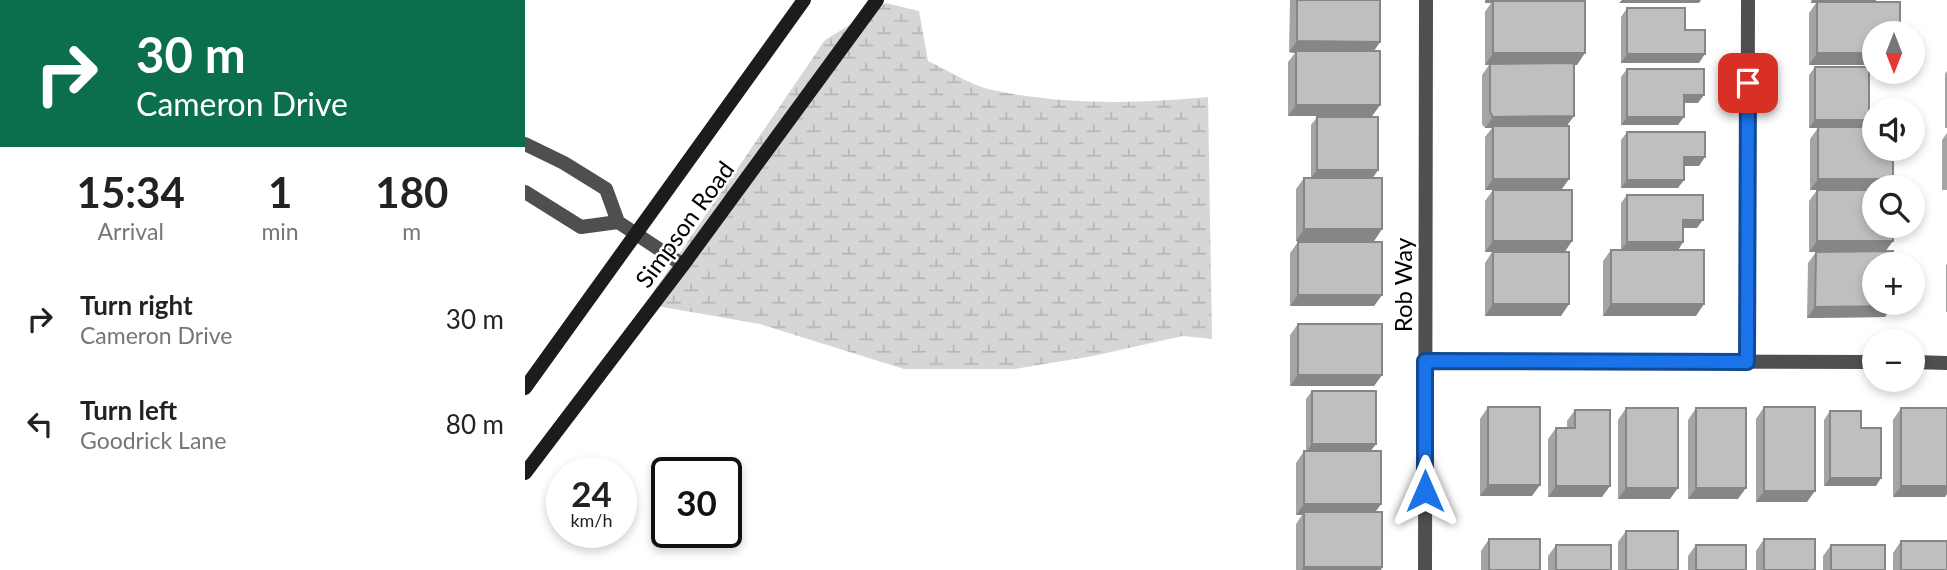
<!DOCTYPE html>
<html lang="en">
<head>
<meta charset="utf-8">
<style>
	body { margin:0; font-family:Lato,sans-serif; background:#f6f6f6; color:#222; height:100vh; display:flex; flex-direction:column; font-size:26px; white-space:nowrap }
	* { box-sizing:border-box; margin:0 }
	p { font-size:23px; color:#767676 }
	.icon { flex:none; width:38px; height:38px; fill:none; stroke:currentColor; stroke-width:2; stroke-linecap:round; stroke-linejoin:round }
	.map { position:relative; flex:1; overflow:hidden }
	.sheet { display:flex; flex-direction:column; background:#fff; width:525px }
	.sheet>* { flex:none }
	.banner { background:#0b6e4f; color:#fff; overflow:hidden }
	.needle { width:46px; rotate:180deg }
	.tools { position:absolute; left:1337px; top:21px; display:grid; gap:14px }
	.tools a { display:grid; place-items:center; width:63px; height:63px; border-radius:50%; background:#fff; box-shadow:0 4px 10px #0003; font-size:35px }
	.speed { position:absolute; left:21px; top:457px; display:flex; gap:14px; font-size:35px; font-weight:700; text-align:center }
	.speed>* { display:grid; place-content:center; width:91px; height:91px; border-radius:50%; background:#fff; box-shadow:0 4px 10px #0003; line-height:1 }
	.speed small { font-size:18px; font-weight:400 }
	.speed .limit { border:4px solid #111; border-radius:10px; background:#fff; color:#111 }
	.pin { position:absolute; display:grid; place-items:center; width:60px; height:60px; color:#fff; margin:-30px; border-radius:14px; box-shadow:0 4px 10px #0006 }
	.me { position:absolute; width:77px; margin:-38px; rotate:0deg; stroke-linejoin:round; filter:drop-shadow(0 0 5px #0008) }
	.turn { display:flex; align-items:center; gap:24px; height:147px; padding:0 21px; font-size:32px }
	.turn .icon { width:91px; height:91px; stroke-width:2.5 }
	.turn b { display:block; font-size:49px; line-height:60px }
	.eta { display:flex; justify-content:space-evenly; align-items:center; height:119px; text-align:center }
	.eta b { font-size:42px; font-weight:700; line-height:49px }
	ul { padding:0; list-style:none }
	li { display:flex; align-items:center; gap:21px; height:105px; padding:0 21px }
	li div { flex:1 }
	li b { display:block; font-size:26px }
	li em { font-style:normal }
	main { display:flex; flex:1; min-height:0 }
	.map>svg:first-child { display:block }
	.wetland { fill:url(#wetland-marsh) }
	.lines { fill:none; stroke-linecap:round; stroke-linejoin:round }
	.street { stroke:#4f4f4f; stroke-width:14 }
	.secondary { stroke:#1c1c1c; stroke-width:14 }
	.wall { fill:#a4a4a4 }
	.shaded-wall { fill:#868686 }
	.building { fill:#bfbfbf; stroke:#868686; stroke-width:2 }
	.route-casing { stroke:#114b97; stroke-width:18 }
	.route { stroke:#1a73e8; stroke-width:12 }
	.labels { text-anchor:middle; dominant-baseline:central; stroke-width:5; stroke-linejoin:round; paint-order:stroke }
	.street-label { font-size:24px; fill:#000; stroke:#fff }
</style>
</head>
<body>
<main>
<section class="sheet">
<div class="banner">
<div class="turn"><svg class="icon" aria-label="right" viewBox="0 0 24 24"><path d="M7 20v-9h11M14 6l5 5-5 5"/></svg><div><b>30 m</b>Cameron Drive</div></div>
</div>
<div class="eta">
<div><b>15:34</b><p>Arrival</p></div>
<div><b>1</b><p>min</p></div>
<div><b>180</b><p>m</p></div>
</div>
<ul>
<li><svg class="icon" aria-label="right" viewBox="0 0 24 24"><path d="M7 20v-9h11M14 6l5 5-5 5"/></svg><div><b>Turn right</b><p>Cameron Drive</p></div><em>30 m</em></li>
<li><svg class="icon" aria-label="left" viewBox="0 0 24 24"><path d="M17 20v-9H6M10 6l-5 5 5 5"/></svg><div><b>Turn left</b><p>Goodrick Lane</p></div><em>80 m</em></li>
</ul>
</section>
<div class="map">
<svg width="1422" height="570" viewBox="0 0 1422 570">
	<defs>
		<pattern id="wetland-marsh" width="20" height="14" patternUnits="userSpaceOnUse" patternTransform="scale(1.75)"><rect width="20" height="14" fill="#d6d6d6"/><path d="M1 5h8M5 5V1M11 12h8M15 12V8" fill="none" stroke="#b6b6b6"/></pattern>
	</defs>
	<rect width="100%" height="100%" fill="#fff"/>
	<path class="wetland" d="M 361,3 L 394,11 L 403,61 C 423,70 445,85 467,90 C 537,105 612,104 683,97 L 687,339 L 658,336 L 568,356 L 490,369 L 379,369 L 235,324 L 120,304 L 300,40 Z"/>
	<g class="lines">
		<path class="street" d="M 0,144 L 39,163 L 81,189 L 93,222 L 158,265
			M 0,192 L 56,227 L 93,222
			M 900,361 L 1349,362
			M 1222,362 L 1223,0
			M 1388,362 L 1422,363
			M 900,570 L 901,0"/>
		<path class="secondary" d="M 0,388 L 279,0
			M 0,473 L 158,265 L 352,0"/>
	</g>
	<path class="wall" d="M 765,0 L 855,0 L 855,42 L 849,51 L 855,105 L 847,116 L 763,116 L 763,62 L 770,53 L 764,52 Z
		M 960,0 L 1044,0 L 1052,65 L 1049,65 L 1042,126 L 1044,179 L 1036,190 L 1047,241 L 1040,252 L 1036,316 L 960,316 L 960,263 L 967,252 L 960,252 L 960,201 L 968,190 L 960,190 L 960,137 L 967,128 L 960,128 L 957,124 L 957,75 L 964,65 L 960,65 L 960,12 L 966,3 L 960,3 Z
		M 1286,0 L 1351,0 L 1350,2 L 1349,65 L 1284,65 L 1284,13 L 1291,3 L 1286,3 Z
		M 1102,8 L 1160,30 L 1174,63 L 1096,63 L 1096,17 Z
		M 1290,67 L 1344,120 L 1338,127 L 1368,179 L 1362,187 L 1349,187 L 1361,251 L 1360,317 L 1282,318 L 1283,263 L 1291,252 L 1284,252 L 1284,201 L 1292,190 L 1285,190 L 1285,139 L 1293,128 L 1284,128 L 1284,75 Z
		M 1102,69 L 1173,103 L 1159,103 L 1153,125 L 1096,125 L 1096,77 Z
		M 1422,71 L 1422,128 L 1420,128 L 1420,74 Z
		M 792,117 L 853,170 L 848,178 L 857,229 L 849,241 L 771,241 L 771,189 L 779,178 L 786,178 L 786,125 Z
		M 1102,132 L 1174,166 L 1159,166 L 1153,188 L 1096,188 L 1096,140 Z
		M 1422,133 L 1422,190 L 1417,190 L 1417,140 Z
		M 1102,195 L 1172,228 L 1158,228 L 1158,242 L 1153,250 L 1171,316 L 1078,316 L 1078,261 L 1086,250 L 1096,250 L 1096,203 Z
		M 773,242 L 857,295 L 849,306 L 765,306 L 765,253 Z
		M 1422,264 L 1422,312 L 1421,312 L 1421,265 Z
		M 773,324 L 857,375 L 849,386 L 765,386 L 765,335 Z
		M 787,391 L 851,444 L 845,451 L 856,504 L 850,512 L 857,567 L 856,570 L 771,570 L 771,524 L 777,515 L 771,515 L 771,463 L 779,451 L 781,451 L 781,399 Z
		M 963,407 L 1007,496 L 955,496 L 955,419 Z
		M 1239,407 L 1282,502 L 1231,502 L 1231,419 Z
		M 1101,408 L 1145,499 L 1093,499 L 1093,420 Z
		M 1171,408 L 1213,499 L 1163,499 L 1163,420 Z
		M 1376,408 L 1420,497 L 1368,497 L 1368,420 Z
		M 1050,410 L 1077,497 L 1023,497 L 1023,439 L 1031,428 L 1042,428 L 1042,421 Z
		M 1305,411 L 1336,428 L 1351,486 L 1299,486 L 1299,420 Z
		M 1101,531 L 1153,570 L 1093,570 L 1093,542 Z
		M 964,539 L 1015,570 L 956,570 L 956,551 Z
		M 1239,539 L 1290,570 L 1231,570 L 1231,551 Z
		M 1376,541 L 1422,570 L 1368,570 L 1368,553 Z
		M 1031,545 L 1086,570 L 1023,570 L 1023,556 Z
		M 1171,545 L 1221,570 L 1163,570 L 1163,556 Z
		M 1306,545 L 1360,570 L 1298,570 L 1298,556 Z"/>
	<path class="shaded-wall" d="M 961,0 L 1044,0 L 1042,3 L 968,1 L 966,3 L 960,3 Z
		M 1097,0 L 1176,0 L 1174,3 L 1094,3 Z
		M 1288,0 L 1351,0 L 1350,3 L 1286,3 Z
		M 772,41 L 855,42 L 847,53 L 771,51 L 770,53 L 764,52 Z
		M 968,53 L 1060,53 L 1052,65 L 960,65 Z
		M 1292,53 L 1349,53 L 1349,65 L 1284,65 Z
		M 1102,54 L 1180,54 L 1174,63 L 1096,63 Z
		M 1159,95 L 1179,95 L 1173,103 L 1153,103 Z
		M 771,105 L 855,105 L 847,116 L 763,116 Z
		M 1049,116 L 1041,127 L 968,126 L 967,128 L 960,128 L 968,117 Z
		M 1102,117 L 1159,117 L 1153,125 L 1096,125 Z
		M 1290,120 L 1344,120 L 1338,128 L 1284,128 Z
		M 1159,157 L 1180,157 L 1174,166 L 1153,166 Z
		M 792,170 L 853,170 L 847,178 L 786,178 Z
		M 968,179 L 1044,179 L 1036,190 L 960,190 Z
		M 1293,179 L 1368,179 L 1362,187 L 1349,187 L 1349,190 L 1285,190 Z
		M 1102,180 L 1159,180 L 1153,188 L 1096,188 Z
		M 1158,220 L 1178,220 L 1172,228 L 1153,228 Z
		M 779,229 L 857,229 L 849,241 L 771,241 Z
		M 968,241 L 1047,241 L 1039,252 L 960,252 Z
		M 1292,241 L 1368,241 L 1360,252 L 1284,252 Z
		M 1102,242 L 1158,242 L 1153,250 L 1096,250 Z
		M 773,295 L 857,295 L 849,306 L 765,306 Z
		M 968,304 L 1044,304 L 1036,316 L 960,316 Z
		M 1086,304 L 1179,304 L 1171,316 L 1078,316 Z
		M 1368,306 L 1360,317 L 1282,318 L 1290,307 Z
		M 773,375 L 857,375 L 849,386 L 765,386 Z
		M 787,444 L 851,444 L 845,452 L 781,452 Z
		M 1305,478 L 1356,478 L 1351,486 L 1299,486 Z
		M 963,485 L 1015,485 L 1007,496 L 955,496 Z
		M 1031,486 L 1085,486 L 1077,497 L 1023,497 Z
		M 1376,486 L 1422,486 L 1422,494 L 1420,497 L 1368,497 Z
		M 1101,488 L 1153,488 L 1145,499 L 1093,499 Z
		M 1171,488 L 1221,488 L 1213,499 L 1163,499 Z
		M 1239,491 L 1290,491 L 1282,502 L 1231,502 Z
		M 779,504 L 856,504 L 848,515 L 779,512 L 777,515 L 771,515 Z
		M 779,567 L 857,567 L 856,570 L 777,570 Z"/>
	<path class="building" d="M 772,0 L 855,0 L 855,42 L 772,41 Z
		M 968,1 L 1060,1 L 1060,53 L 968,53 Z
		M 1292,2 L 1375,2 L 1375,33 L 1349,33 L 1349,53 L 1292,53 Z
		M 1102,8 L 1160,8 L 1160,30 L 1180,30 L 1180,54 L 1102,54 Z
		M 771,51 L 855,51 L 855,105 L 771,105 Z
		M 1049,63 L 1049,116 L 968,117 L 965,112 L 965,64 Z
		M 1290,67 L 1344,67 L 1344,120 L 1290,120 Z
		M 1102,69 L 1179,69 L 1179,95 L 1159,95 L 1159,117 L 1102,117 Z
		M 792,117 L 853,117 L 853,170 L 792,170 Z
		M 968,126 L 1044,126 L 1044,179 L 968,179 Z
		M 1293,127 L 1349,127 L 1349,149 L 1368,149 L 1368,179 L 1293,179 Z
		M 1102,132 L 1180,132 L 1180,157 L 1159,157 L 1159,180 L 1102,180 Z
		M 779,178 L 857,178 L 857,229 L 779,229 Z
		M 968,190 L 1047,190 L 1047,241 L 968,241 Z
		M 1292,190 L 1349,190 L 1349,226 L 1368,226 L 1368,241 L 1292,241 Z
		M 1102,195 L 1178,195 L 1178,220 L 1158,220 L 1158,242 L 1102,242 Z
		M 773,242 L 857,242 L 857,295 L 773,295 Z
		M 1086,250 L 1179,250 L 1179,304 L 1086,304 Z
		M 1368,251 L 1368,264 L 1349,264 L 1349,303 L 1368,303 L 1368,306 L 1290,307 L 1291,252 Z
		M 968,252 L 1044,252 L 1044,304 L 968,304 Z
		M 773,324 L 857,324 L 857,375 L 773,375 Z
		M 787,391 L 851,391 L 851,444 L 787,444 Z
		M 963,407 L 1015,407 L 1015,485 L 963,485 Z
		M 1239,407 L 1290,407 L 1290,491 L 1239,491 Z
		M 1101,408 L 1153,408 L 1153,488 L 1101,488 Z
		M 1171,408 L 1221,408 L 1221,488 L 1171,488 Z
		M 1376,408 L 1422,408 L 1422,486 L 1376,486 Z
		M 1050,410 L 1085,410 L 1085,486 L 1031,486 L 1031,428 L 1050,428 Z
		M 1305,411 L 1336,411 L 1336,428 L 1356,428 L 1356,478 L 1305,478 Z
		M 779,451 L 856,451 L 856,504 L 779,504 Z
		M 779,512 L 857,512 L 857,567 L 779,567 Z
		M 1101,531 L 1153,531 L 1153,570 L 1101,570 Z
		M 964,539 L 1015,539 L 1015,570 L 964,570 Z
		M 1239,539 L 1290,539 L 1290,570 L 1239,570 Z
		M 1376,541 L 1422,541 L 1422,570 L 1376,570 Z
		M 1031,545 L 1086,545 L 1086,570 L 1031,570 Z
		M 1171,545 L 1221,545 L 1221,570 L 1171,570 Z
		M 1306,545 L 1360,545 L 1360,570 L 1306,570 Z"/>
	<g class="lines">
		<g class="route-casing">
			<path id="route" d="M 900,491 L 900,361 L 1222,362 L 1223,83"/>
		</g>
		<use href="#route" class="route"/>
	</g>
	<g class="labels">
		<g class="street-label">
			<text transform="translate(159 224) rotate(-54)">Simpson Road</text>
			<text transform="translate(877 285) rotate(-90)">Rob Way</text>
		</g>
	</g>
</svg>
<div class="tools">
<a><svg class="needle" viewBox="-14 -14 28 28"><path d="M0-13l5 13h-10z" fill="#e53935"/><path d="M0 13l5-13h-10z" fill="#767676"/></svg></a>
<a><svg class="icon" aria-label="sound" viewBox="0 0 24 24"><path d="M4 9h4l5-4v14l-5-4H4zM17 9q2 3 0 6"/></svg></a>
<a><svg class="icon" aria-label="search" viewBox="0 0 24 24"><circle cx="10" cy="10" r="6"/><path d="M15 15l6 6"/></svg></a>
<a>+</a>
<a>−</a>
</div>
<div class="speed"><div>24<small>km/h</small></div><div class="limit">30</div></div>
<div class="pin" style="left:1223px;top:83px;background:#d93025"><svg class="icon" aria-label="arrive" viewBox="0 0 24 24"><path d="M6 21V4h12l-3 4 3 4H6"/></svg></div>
<svg class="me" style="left:900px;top:491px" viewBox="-20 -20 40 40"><path d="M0-17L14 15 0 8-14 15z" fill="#1a73e8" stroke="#fff" stroke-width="4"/></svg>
</div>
</main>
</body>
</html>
